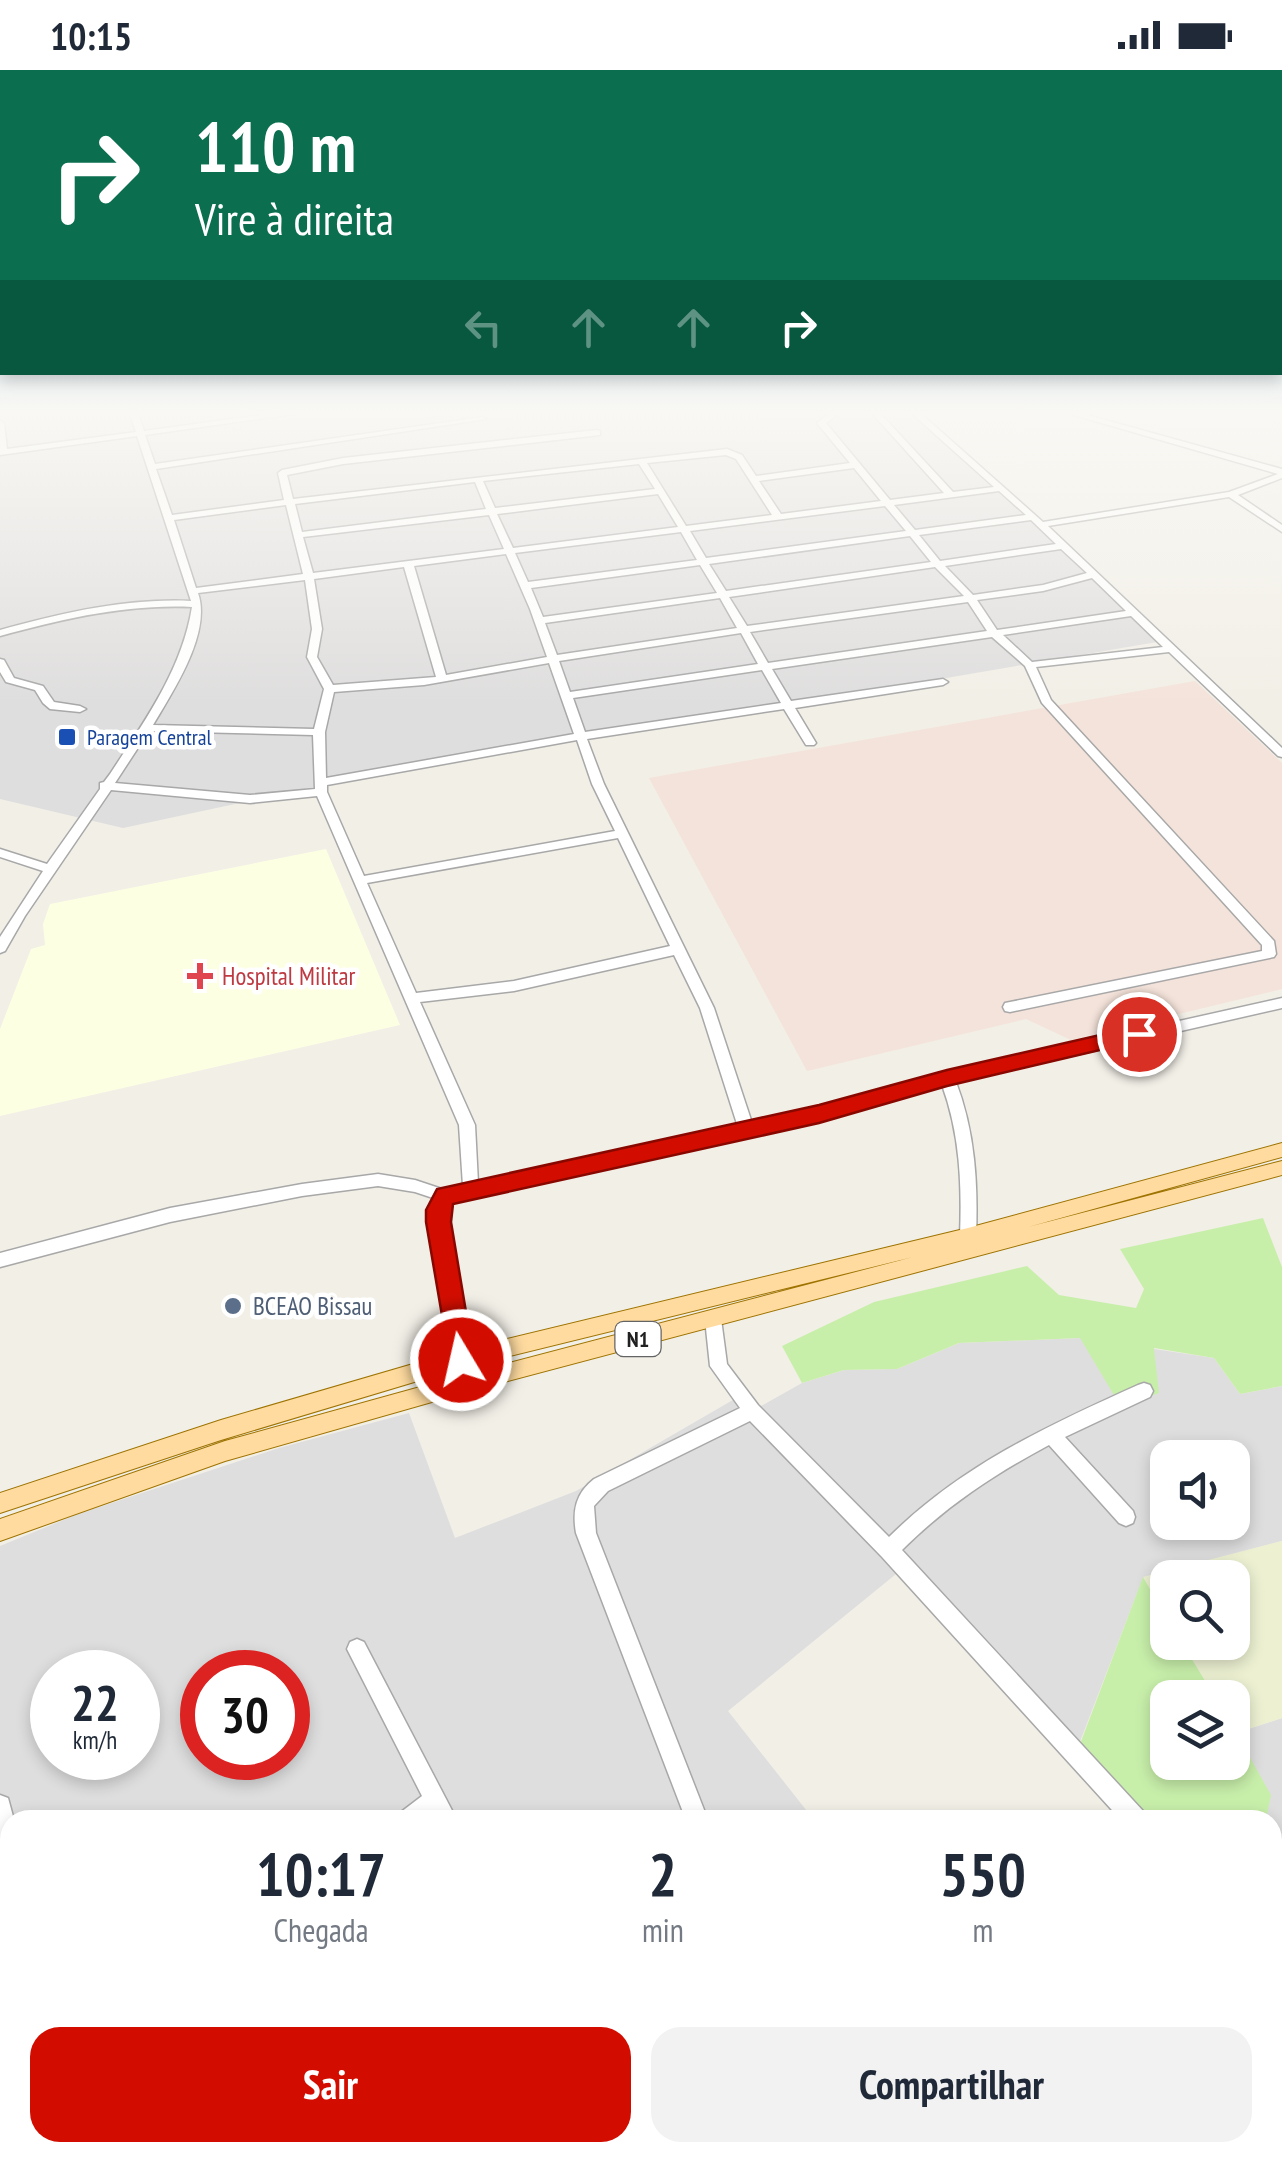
<!DOCTYPE html>
<html lang="pt">
<head>
<meta charset="utf-8">
<style>
	body { margin:0; font-family:"PT Sans Narrow",sans-serif; background:#f2f2f3; color:#1f2937; height:100vh; display:flex; flex-direction:column; font-size:38px; white-space:nowrap }
	* { box-sizing:border-box; margin:0 }
	p { font-size:32px; color:#747a83 }
	.icon { flex:none; width:55px; height:55px; fill:none; stroke:currentColor; stroke-width:2; stroke-linecap:round; stroke-linejoin:round }
	.map { position:relative; flex:1; overflow:hidden }
	.side { position:absolute; left:0px; top:1740px; width:1282px; height:352px; display:flex; flex-direction:column; background:#fff; border-radius:30px 30px 0 0; box-shadow:0 5px 15px #0003 }
	.side>* { flex:none }
	.top-card { position:absolute; left:0px; top:0px; width:1282px; height:305px; box-shadow:0 5px 15px #0003; background:#0b6e4f; color:#fff; overflow:hidden }
	.fabs { position:absolute; left:1150px; top:1370px; display:grid; gap:20px }
	.fabs a { display:grid; place-items:center; width:100px; height:100px; border-radius:20px; background:#fff; box-shadow:0 5px 15px #0003; font-size:50px }
	.speed { position:absolute; left:30px; top:1580px; display:flex; gap:20px; font-size:50px; font-weight:700; text-align:center }
	.speed>* { display:grid; place-content:center; width:130px; height:130px; border-radius:50%; background:#fff; box-shadow:0 5px 15px #0003; line-height:1 }
	.speed small { font-size:25px; font-weight:400 }
	.speed .limit { border:15px solid #d22; background:#fff; color:#111 }
	.pin { position:absolute; display:grid; place-items:center; width:85px; height:85px; color:#fff; margin:-42px; border:5px solid #fff; border-radius:50%; box-shadow:0 2px 10px #0007 }
	.me { position:absolute; width:110px; margin:-55px; rotate:351deg; stroke-linejoin:round; filter:drop-shadow(0 0 8px #0008) }
	.turn { display:flex; align-items:center; gap:35px; height:210px; padding:0 30px; font-size:45px }
	.turn .icon { width:130px; height:130px; stroke-width:2.5 }
	.turn b { display:block; font-size:70px; line-height:85px }
	.lanes { display:flex; align-items:center; height:95px; padding:0 30px; background:#0003; justify-content:center; gap:50px; direction:ltr }
	.lanes .off { opacity:.35 }
	.eta { display:flex; justify-content:space-evenly; align-items:center; height:170px; text-align:center }
	.eta b { font-size:60px; font-weight:600; line-height:70px }
	.primary-button { display:flex; gap:20px; margin-top:auto; padding:20px 30px }
	.primary-button a { flex:1; height:115px; border-radius:30px; background:#d20d00; color:#fff; font-size:40px; font-weight:600; line-height:115px; text-align:center }
	.primary-button a+a { background:#f2f2f3; color:#1f2937 }
	.status { display:flex; justify-content:space-between; align-items:center; height:70px; padding:0 50px; background:#fff; direction:ltr }
	.status svg { height:28px; fill:currentColor }
	.map>svg:first-child { display:block }
	.residential { fill:#dfdede; fill-rule:evenodd }
	.education { fill:#fdffe3 }
	.military { fill:#f4e3da }
	.farmland { fill:#edf1d2 }
	.grass { fill:#c8efaa }
	.lines { fill:none; stroke-linecap:round; stroke-linejoin:round }
	.minor-casing { stroke:#a8a8a8; stroke-width:3 }
	.major-casing { stroke:#9e7300; stroke-width:2 }
	.minor { fill:#fff; fill-rule:evenodd }
	.major { fill:#ffdb9f; fill-rule:evenodd }
	.route { fill:#d20d00; stroke:#880800; stroke-width:2.5 }
	.transit-dot { fill:#1a4fb4; stroke:#fff; stroke-width:4 }
	.health-dot { fill:#e0444e; stroke:#fff; stroke-width:4 }
	.service-dot { fill:#5c6f8a; stroke:#fff; stroke-width:4 }
	.labels { text-anchor:middle; dominant-baseline:central; stroke-width:9; stroke-linejoin:round; paint-order:stroke }
	.far-transit-label { font-size:22px; fill:#164399; stroke:#fff; text-anchor:start }
	.shield { fill:#fff; stroke:#646464; stroke-width:2.5 }
	.shield-label { font-size:22px; font-weight:bold; fill:#212121 }
	.health-label { font-size:25px; fill:#be3a42; stroke:#fff; text-anchor:start }
	.service-label { font-size:25px; fill:#4e5e75; stroke:#fff; text-anchor:start }
</style>
</head>
<body>
<div class="status"><b>10:15</b><svg viewBox="0 0 49 12"><path d="M0 12V9h3v3zM5 12V6h3v6zM10 12V3h3v9zM15 12V0h3v12zM26 1h20v11H26zM47 4h2v5h-2z"/></svg></div>
<div class="map">
<svg width="1282" height="2092" viewBox="0 0 1282 2092">
	<rect width="100%" height="100%" fill="#f2efe7"/>
	<path class="residential" d="M 0,341 L 915,341 L 1163,571 L 337,712 L 123,758 L 0,729 Z
		M 1081,1268 L 1214,1288 L 1240,1324 L 1282,1316 L 1282,1471 L 1143,1508 L 1076,1682 L 752,1341 L 802,1313 L 844,1300 L 897,1299 L 959,1273 ZM 1168,1388 L 1232,1388 L 1232,1452 L 1168,1452 Z
		M 738,1327 L 767,1367 L 896,1504 L 728,1641 L 814,1750 L 10,1750 L 10,2082 L 138,2083 L 129,2092 L 0,2092 L 0,1476 L 78,1444 L 279,1378 L 409,1343 L 455,1468 L 576,1421 ZM 52,1602 L 138,1602 L 138,1688 L 52,1688 ZM 202,1602 L 288,1602 L 288,1688 L 202,1688 Z
		M 1282,1648 L 1282,1916 L 1273,1905 L 1272,1750 L 1266,1750 L 1270,1725 L 1236,1663 Z
		M 1273,1913 L 1282,1924 L 1282,2092 L 659,2092 L 655,2083 L 1272,2082 Z"/>
	<path class="education" d="M 326,779 L 400,955 L 0,1046 L 0,959 L 31,879 L 45,875 L 43,854 L 50,834 Z"/>
	<path class="military" d="M 1195,611 L 1282,693 L 1282,919 L 1071,970 L 1026,949 L 807,1001 L 649,708 Z"/>
	<path class="farmland" d="M 1282,1471 L 1282,1648 L 1236,1663 L 1232,1628 L 1215,1627 L 1182,1573 L 1232,1572 L 1232,1508 L 1168,1508 L 1167,1548 L 1143,1507 Z"/>
	<path class="grass" d="M 1263,1148 L 1282,1197 L 1282,1316 L 1240,1324 L 1214,1288 L 1154,1278 L 1159,1323 L 1121,1337 L 1080,1268 L 959,1273 L 897,1299 L 844,1300 L 802,1313 L 782,1276 L 874,1232 L 1027,1196 L 1059,1225 L 1136,1238 L 1144,1219 L 1120,1179 Z
		M 1143,1507 L 1167,1548 L 1168,1572 L 1182,1573 L 1215,1627 L 1168,1628 L 1168,1692 L 1232,1692 L 1233,1657 L 1271,1725 L 1266,1750 L 1136,1750 L 1077,1682 Z"/>
	<g class="lines">
		<g class="minor-casing">
			<path id="minor" d="M 129,341 L 137,341 L 144,361 L 292,341 L 315,341 L 145,365 L 155,394 L 482,347 L 486,349 L 156,399 L 172,445 L 284,430 L 278,403 L 282,400 L 343,388 L 597,360 L 600,361 L 600,365 L 343,394 L 287,405 L 293,429 L 727,379 L 742,385 L 756,406 L 850,393 L 817,353 L 832,341 L 841,341 L 826,353 L 890,430 L 944,423 L 870,341 L 878,341 L 953,422 L 994,417 L 909,341 L 918,341 L 1043,452 L 1229,422 L 1278,404 L 1060,341 L 1073,341 L 1282,399 L 1282,408 L 1238,425 L 1282,455 L 1282,462 L 1229,427 L 1048,456 L 1282,678 L 1282,687 L 1278,686 L 1169,582 L 1036,597 L 1051,630 L 1274,871 L 1276,884 L 1274,887 L 1010,942 L 1005,941 L 1003,937 L 1005,933 L 1010,932 L 1262,881 L 1262,875 L 1042,633 L 1025,596 L 992,567 L 772,599 L 791,631 L 943,609 L 948,612 L 943,615 L 795,638 L 816,673 L 814,675 L 806,675 L 784,639 L 587,669 L 604,714 L 714,938 L 752,1053 L 819,1038 L 947,1003 L 1282,928 L 1282,938 L 956,1012 C 975,1062 978,1113 976,1166 L 974,1171 L 968,1173 L 962,1171 L 960,1166 C 962,1114 960,1064 942,1015 L 819,1050 L 450,1131 L 446,1140 L 447,1151 L 470,1289 L 467,1294 L 461,1297 L 455,1294 L 452,1289 L 431,1151 L 430,1140 L 436,1129 L 415,1122 L 378,1116 L 302,1126 L 170,1152 L 0,1197 L 0,1183 L 170,1138 L 302,1114 L 378,1104 L 415,1110 L 445,1120 L 463,1116 L 459,1055 L 317,726 L 250,733 L 111,720 L 25,846 L 5,881 L 0,883 L 0,867 L 43,801 L 0,787 L 0,779 L 47,794 L 100,719 L 100,713 L 104,712 L 110,704 C 144,652 182,600 192,537 C 126,534 63,549 0,566 L 0,560 C 62,543 126,528 191,531 L 137,366 L 0,385 L 0,351 L 4,353 L 7,379 L 136,362 ZM 726,385 L 736,389 L 772,445 L 686,456 L 647,393 ZM 639,394 L 655,419 L 495,438 L 483,411 ZM 854,398 L 881,431 L 781,444 L 759,411 ZM 475,412 L 486,439 L 302,462 L 295,434 ZM 999,421 L 1026,445 L 915,460 L 894,435 ZM 658,424 L 678,457 L 513,478 L 497,444 ZM 286,435 L 303,504 L 196,518 L 174,450 ZM 885,436 L 906,461 L 706,488 L 690,461 ZM 489,445 L 504,479 L 313,503 L 303,467 ZM 1031,450 L 1056,474 L 940,491 L 919,465 ZM 681,462 L 697,490 L 528,512 L 515,483 ZM 910,466 L 931,492 L 726,521 L 709,494 ZM 1061,479 L 1087,503 L 1043,515 L 973,525 L 945,496 ZM 506,484 L 530,539 L 547,587 L 446,605 L 414,496 ZM 700,495 L 717,523 L 543,547 L 531,518 ZM 404,497 L 436,607 L 333,615 L 317,587 L 322,559 L 314,509 ZM 935,497 L 964,526 L 747,556 L 729,527 ZM 1092,508 L 1126,541 L 997,560 L 977,530 L 1043,521 ZM 305,510 L 312,559 L 307,587 L 324,619 L 314,659 L 153,655 C 173,621 212,563 198,523 ZM 720,528 L 737,558 L 557,585 L 545,553 ZM 968,532 L 987,561 L 768,593 L 750,562 ZM 1131,546 L 1163,577 L 1032,592 L 1003,565 ZM 741,563 L 758,594 L 570,622 L 559,591 ZM 549,593 L 574,664 L 326,708 L 325,662 L 334,622 L 424,615 ZM 762,600 L 781,633 L 585,662 L 573,628 ZM 149,661 L 313,665 L 315,719 L 250,725 L 115,713 ZM 577,670 L 592,714 L 615,761 L 364,806 L 327,722 L 327,715 ZM 618,768 L 670,876 L 514,911 L 416,923 L 367,813 ZM 674,885 L 700,938 L 738,1057 L 478,1113 L 475,1055 L 420,932 L 514,921 Z
				M 0,589 L 4,590 L 14,608 L 43,616 L 54,632 L 80,636 L 86,639 L 80,642 L 50,639 L 43,633 L 35,620 L 6,612 L 0,602 Z
				M 713,1242 L 719,1244 L 721,1249 L 727,1294 L 758,1335 L 889,1467 C 962,1395 1047,1356 1138,1315 L 1144,1313 L 1150,1315 L 1153,1321 L 1150,1327 L 1065,1367 L 1133,1441 L 1135,1447 L 1133,1453 L 1126,1456 L 1119,1453 L 1049,1375 C 995,1404 946,1436 902,1480 L 1144,1742 L 1147,1750 L 1121,1750 L 882,1487 L 750,1351 L 608,1421 L 594,1436 L 596,1463 L 708,1750 L 686,1750 L 576,1463 C 572,1440 576,1423 594,1409 L 740,1338 L 710,1296 L 705,1249 L 707,1244 Z
				M 357,1569 L 364,1572 L 457,1750 L 434,1750 L 432,1746 L 427,1750 L 398,1750 L 401,1742 L 422,1726 L 347,1579 L 350,1572 Z
				M 0,1725 L 8,1728 L 14,1750 L 10,1750 L 10,1798 L 2,1795 L 0,1790 Z
				M 1272,1894 L 1282,1899 L 1282,1928 L 1272,1923 Z
				M 10,1943 L 10,1974 L 0,1979 L 0,1948 Z
				M 113,2082 L 141,2082 L 137,2092 L 108,2092 Z
				M 660,2082 L 686,2082 L 690,2092 L 664,2092 Z
				M 783,2082 L 808,2082 L 809,2092 L 783,2092 Z
				M 912,2082 L 943,2082 L 939,2092 L 907,2092 Z
				M 1186,2082 L 1213,2082 L 1218,2092 L 1190,2092 Z"/>
		</g>
		<g class="major-casing">
			<path id="major" d="M 1282,1073 L 1282,1087 L 1028,1157 L 1282,1091 L 1282,1105 L 467,1322 L 225,1391 L 0,1471 L 0,1449 L 225,1371 L 467,1304 L 913,1187 L 461,1298 L 221,1370 L 0,1443 L 0,1423 L 221,1350 L 461,1280 L 968,1158 Z"/>
		</g>
		<use href="#minor" class="minor"/>
		<use href="#major" class="major"/>
	</g>
	<linearGradient id="sky" x2="0" y2="1"><stop stop-color="#8dc0e6"/><stop offset="0.54" stop-color="#f9f8f4"/><stop offset="1" stop-color="#f9f8f4" stop-opacity="0"/></linearGradient>
	<rect width="1282" height="634" fill="url(#sky)"/>
	<path class="route" d="M 1139,956 L 1147,958 L 1150,964 L 1147,969 L 947,1016 L 819,1053 L 453,1134 L 451,1152 L 474,1290 L 470,1298 L 461,1301 L 451,1298 L 426,1152 L 426,1140 L 437,1119 L 819,1035 L 947,1000 Z"/>
	<rect class="transit-dot" x="57" y="657" width="20" height="20" rx="5"/>
	<path class="health-dot" d="M195 891h10v10h10v10h-10v10h-10v-10h-10v-10h10z"/>
	<circle class="service-dot" cx="233" cy="1236" r="10"/>
	<g class="labels">
		<g class="far-transit-label">
			<text x="87" y="667">Paragem Central</text>
		</g>
		<rect class="shield" x="615.5" y="1252" width="45" height="34" rx="8"/>
		<g class="shield-label">
			<text x="638" y="1269">N1</text>
		</g>
		<g class="health-label">
			<text x="222" y="906">Hospital Militar</text>
		</g>
		<g class="service-label">
			<text x="253" y="1236">BCEAO Bissau</text>
		</g>
	</g>
</svg>
<div class="fabs">
<a><svg class="icon" aria-label="sound" viewBox="0 0 24 24"><path d="M4 9h4l5-4v14l-5-4H4zM17 9q2 3 0 6"/></svg></a>
<a><svg class="icon" aria-label="search" viewBox="0 0 24 24"><circle cx="10" cy="10" r="6"/><path d="M15 15l6 6"/></svg></a>
<a><svg class="icon" aria-label="layers" viewBox="0 0 24 24"><path d="M12 4l9 5-9 5-9-5zM3 14l9 5 9-5"/></svg></a>
</div>
<div class="speed"><div>22<small>km/h</small></div><div class="limit">30</div></div>
<div class="pin" style="left:1139px;top:964px;background:#d93025"><svg class="icon" aria-label="arrive" viewBox="0 0 24 24"><path d="M6 21V4h12l-3 4 3 4H6"/></svg></div>
<svg class="me" style="left:461px;top:1290px" viewBox="-20 -20 40 40"><circle r="17" fill="#d20d00" stroke="#fff" stroke-width="3"/><path d="M0-11L8 9 0 5-8 9z" fill="#fff"/></svg>
<div class="top-card">
<div class="turn"><svg class="icon" aria-label="right" viewBox="0 0 24 24"><path d="M7 20v-9h11M14 6l5 5-5 5"/></svg><div><b>110 m</b>Vire à direita</div></div>
<div class="lanes"><svg class="icon off" aria-label="left" viewBox="0 0 24 24"><path d="M17 20v-9H6M10 6l-5 5 5 5"/></svg><svg class="icon off" aria-label="ahead" viewBox="0 0 24 24"><path d="M12 20V5M6 11l6-6 6 6"/></svg><svg class="icon off" aria-label="ahead" viewBox="0 0 24 24"><path d="M12 20V5M6 11l6-6 6 6"/></svg><svg class="icon" aria-label="right" viewBox="0 0 24 24"><path d="M7 20v-9h11M14 6l5 5-5 5"/></svg></div>
</div>
<section class="side">
<div class="eta">
<div><b>10:17</b><p>Chegada</p></div>
<div><b>2</b><p>min</p></div>
<div><b>550</b><p>m</p></div>
</div>
<div class="primary-button"><a>Sair</a><a>Compartilhar</a></div>
</section>
</div>
</body>
</html>
